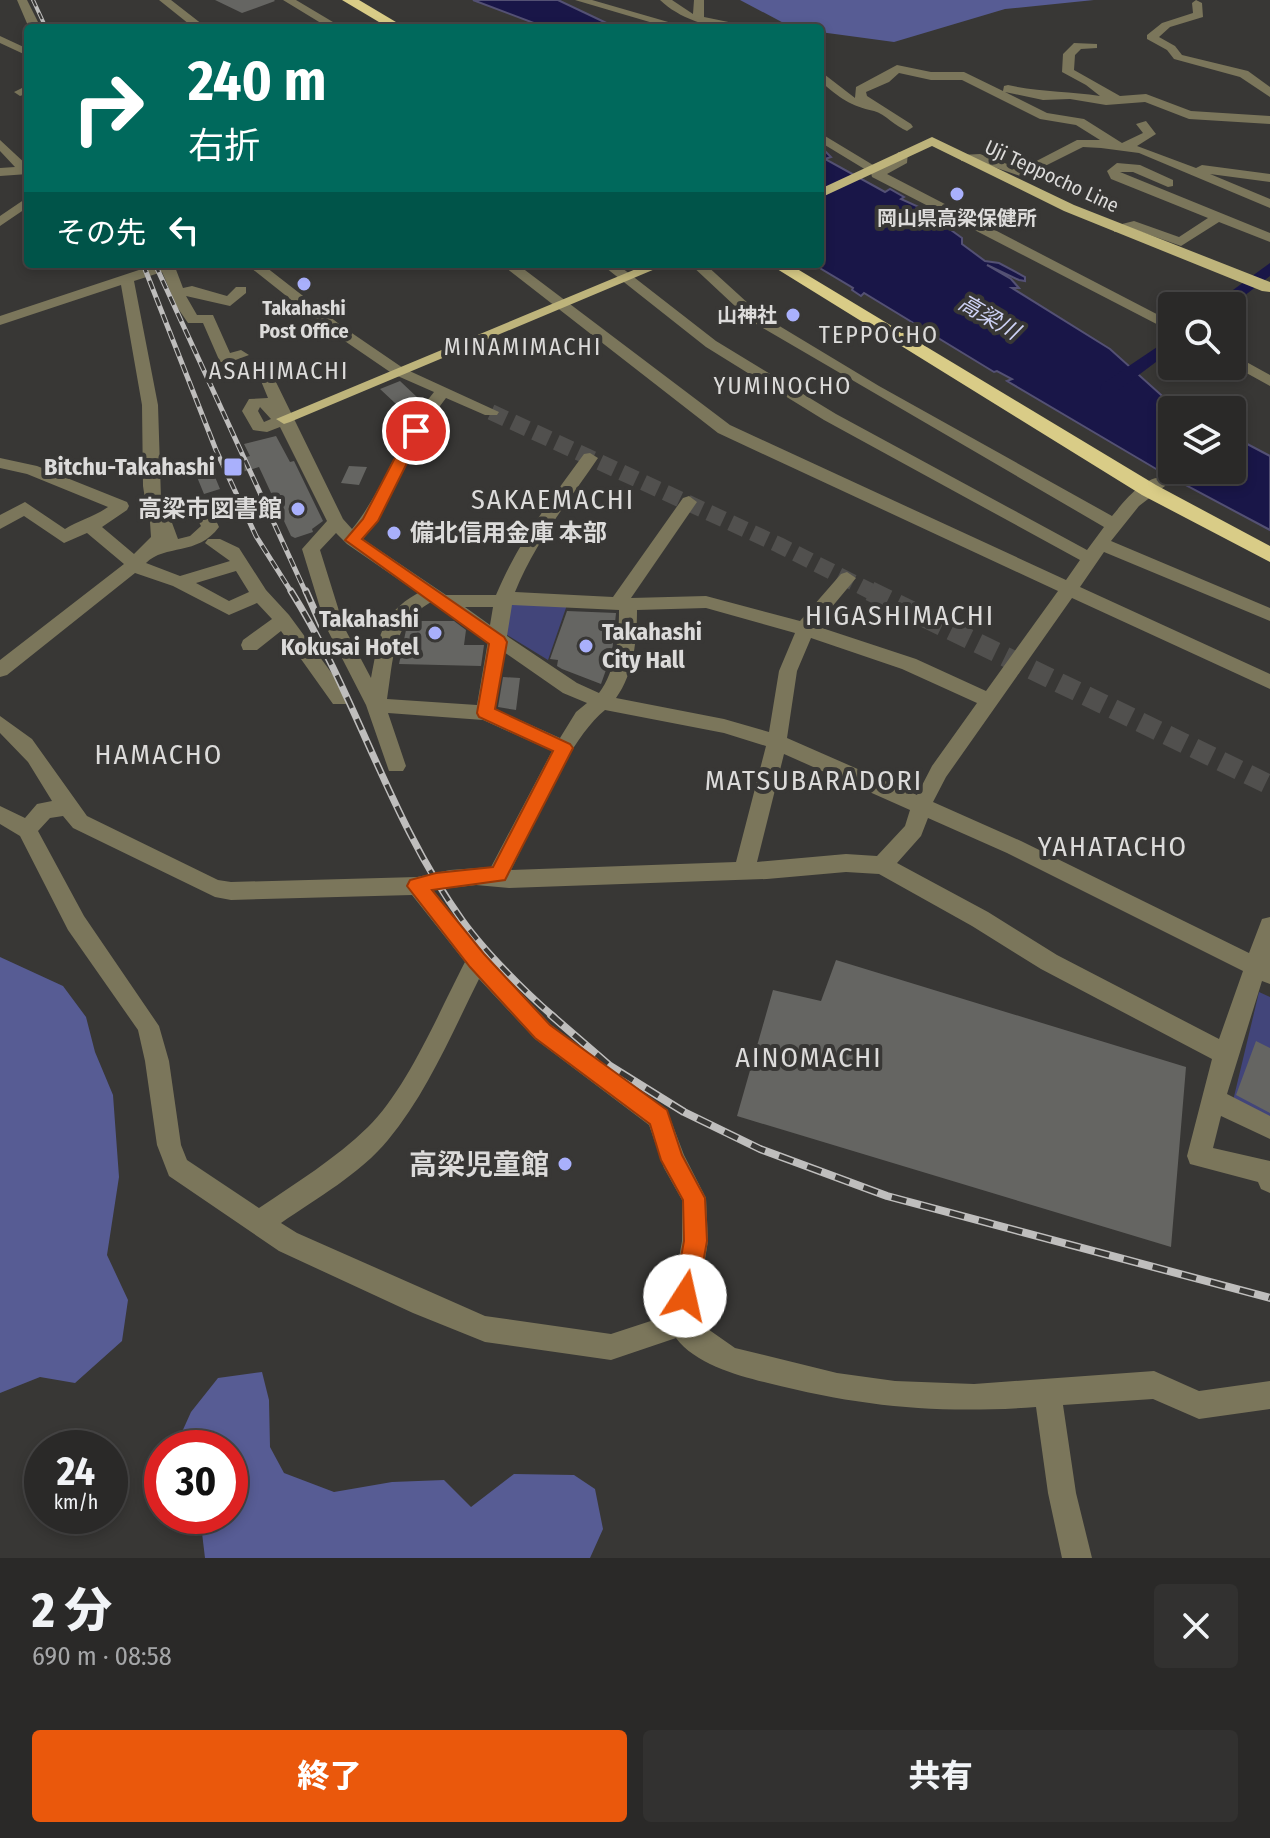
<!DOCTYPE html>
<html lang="ja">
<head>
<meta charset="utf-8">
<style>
	body { margin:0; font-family:"Fira Sans Condensed","Noto Sans JP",sans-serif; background:#323130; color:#f1f3f6; height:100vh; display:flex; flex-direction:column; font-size:30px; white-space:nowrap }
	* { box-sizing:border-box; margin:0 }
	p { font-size:26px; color:#a5a6a8 }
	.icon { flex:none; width:44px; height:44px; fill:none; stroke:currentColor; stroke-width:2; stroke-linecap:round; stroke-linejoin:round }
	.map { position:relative; height:1558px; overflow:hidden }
	.side { display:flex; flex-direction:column; background:#2a2928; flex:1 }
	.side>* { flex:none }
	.hud { position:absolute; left:24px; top:24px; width:800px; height:244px; border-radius:8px; box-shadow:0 4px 12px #0003,0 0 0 2px #464545; background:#00695c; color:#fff; overflow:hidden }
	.controls { position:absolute; left:1158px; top:292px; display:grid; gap:16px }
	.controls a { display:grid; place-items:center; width:88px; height:88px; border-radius:8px; background:#2a2928; box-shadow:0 4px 12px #0003,0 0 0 2px #464545; font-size:40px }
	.speed { position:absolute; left:24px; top:1430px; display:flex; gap:16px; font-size:40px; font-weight:700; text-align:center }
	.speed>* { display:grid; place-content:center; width:104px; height:104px; border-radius:50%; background:#2a2928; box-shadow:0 4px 12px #0003,0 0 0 2px #464545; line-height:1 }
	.speed small { font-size:20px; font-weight:400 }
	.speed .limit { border:12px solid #d22; background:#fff; color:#111 }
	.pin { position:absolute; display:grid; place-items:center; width:68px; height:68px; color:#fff; margin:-34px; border:4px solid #fff; border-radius:50%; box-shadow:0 2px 8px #0007 }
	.me { position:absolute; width:88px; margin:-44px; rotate:10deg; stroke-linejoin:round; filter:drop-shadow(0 0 6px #0008) }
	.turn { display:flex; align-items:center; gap:28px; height:168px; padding:0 32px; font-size:36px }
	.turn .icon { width:104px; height:104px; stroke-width:2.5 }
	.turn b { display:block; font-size:56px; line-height:68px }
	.then { display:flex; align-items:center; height:76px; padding:0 32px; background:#0003; gap:16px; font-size:30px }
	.round { display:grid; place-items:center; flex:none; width:84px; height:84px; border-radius:8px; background:#323130 }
	.headline { display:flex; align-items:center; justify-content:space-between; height:136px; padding:0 32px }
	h1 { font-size:48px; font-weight:800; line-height:60px }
	.primary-button { display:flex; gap:16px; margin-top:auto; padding:16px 32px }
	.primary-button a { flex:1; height:92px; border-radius:8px; background:#ea580c; color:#fff; font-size:32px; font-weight:800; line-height:92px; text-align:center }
	.primary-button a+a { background:#323130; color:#f1f3f6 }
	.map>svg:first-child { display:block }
	.green { fill:#42457a }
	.forest { fill:#575c94 }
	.water { fill:#191648; stroke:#545174; stroke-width:2 }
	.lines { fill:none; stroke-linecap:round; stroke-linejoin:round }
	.river { fill:#191648; fill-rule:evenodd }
	.building { fill:#656562 }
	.minor-tunnel-far1 { stroke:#51504e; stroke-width:16; stroke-dasharray:16 8; stroke-linecap:butt }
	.minor-tunnel { stroke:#51504e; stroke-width:20; stroke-dasharray:20 10; stroke-linecap:butt }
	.minor { fill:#7b765b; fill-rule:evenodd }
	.major { fill:#beb47b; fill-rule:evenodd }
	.highway { fill:#d9cc87; fill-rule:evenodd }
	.rail-far3-casing { stroke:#bfbebd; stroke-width:4 }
	.rail-far2-casing { stroke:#bfbebd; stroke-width:5 }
	.rail-far1-casing { stroke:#bfbebd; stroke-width:7 }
	.rail-casing { stroke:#bfbebd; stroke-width:8 }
	.rail-far3 { stroke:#383735; stroke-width:2; stroke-dasharray:7; stroke-linecap:butt }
	.rail-far2 { stroke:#383735; stroke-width:3; stroke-dasharray:9; stroke-linecap:butt }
	.rail-far1 { stroke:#383735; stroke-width:4; stroke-dasharray:12; stroke-linecap:butt }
	.rail { stroke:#383735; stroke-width:5; stroke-dasharray:15; stroke-linecap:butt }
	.route { fill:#ea580c; stroke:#983908; stroke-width:2 }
	.poi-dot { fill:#a9b0fc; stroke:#383735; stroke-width:3 }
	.labels { text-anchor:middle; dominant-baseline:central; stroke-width:8; stroke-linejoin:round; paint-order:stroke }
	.far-street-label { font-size:20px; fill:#dcdbda; stroke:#383735 }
	.far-poi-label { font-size:20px; font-weight:bold; fill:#dcdbda; stroke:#383735 }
	.far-water-label { font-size:22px; font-style:italic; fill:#ced2f5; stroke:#383735 }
	.far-quarter-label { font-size:24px; letter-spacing:2px; fill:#dcdbda; stroke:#383735 }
	.poi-label { font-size:24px; font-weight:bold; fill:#dcdbda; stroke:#383735; text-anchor:end }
	.quarter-label { font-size:28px; letter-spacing:2px; fill:#dcdbda; stroke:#383735 }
	.near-poi-label { font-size:28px; font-weight:bold; fill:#dcdbda; stroke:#383735; text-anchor:end }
</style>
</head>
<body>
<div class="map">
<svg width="1270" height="1558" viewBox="0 0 1270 1558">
	<rect width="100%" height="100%" fill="#383735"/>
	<path class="green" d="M 568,602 L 548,660 L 504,633 L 507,604 Z
		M 1259,992 L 1270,997 L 1270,1123 L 1232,1105 Z"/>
	<path class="forest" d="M 740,0 L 1094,0 L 1005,9 L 894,42 L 820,32 L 820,28 L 793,28 Z
		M 0,957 L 63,986 L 86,1017 L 95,1052 L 113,1095 L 119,1177 L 107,1255 L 128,1300 L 122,1341 L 75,1383 L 40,1377 L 0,1393 Z
		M 262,1372 L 269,1400 L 270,1447 L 284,1473 L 334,1492 L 392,1482 L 444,1480 L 471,1507 L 514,1474 L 574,1475 L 595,1489 L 603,1529 L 590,1558 L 205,1558 L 200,1516 L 230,1516 L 230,1448 L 177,1448 L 177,1443 L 191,1412 L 218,1378 Z"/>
	<path class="water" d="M 473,0 L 558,0 L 617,28 L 547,28 Z
		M 820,146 L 831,157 L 825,159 L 885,192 L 890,189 L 904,197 L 901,199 L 919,207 L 962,238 L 962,244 L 985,261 L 999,263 L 1025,277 L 1025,281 L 1019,280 L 987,265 L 1011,279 L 1019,288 L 1012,288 L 1110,349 L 1170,403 L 1183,410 L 1172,410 L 1172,470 L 1232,470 L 1232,436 L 1270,456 L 1270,530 L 1163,473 L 1007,381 L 1012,379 L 997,371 L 994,372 L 864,293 L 861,296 L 852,290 L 853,288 L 813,264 L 820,264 Z"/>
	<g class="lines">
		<path class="river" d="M 1270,263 L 1270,276 L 1231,306 L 1211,306 Z
			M 1172,337 L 1172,350 L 1116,392 L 1102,392 L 1100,388 L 1102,384 Z"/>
	</g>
	<path class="building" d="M 215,0 L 274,0 L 275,1 L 242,13 Z
		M 400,381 L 419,399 L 412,403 L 395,403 L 380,389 Z
		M 276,436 L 290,462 L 294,461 L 323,521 L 312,529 L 313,532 L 295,538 L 291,536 L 259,467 L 232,475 L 227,462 L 250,456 L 244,444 Z
		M 349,466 L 367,467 L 359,485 L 341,483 Z
		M 213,472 L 220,489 L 204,494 L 197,477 Z
		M 567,611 L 616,613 L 612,653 L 601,684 L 562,669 L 557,666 L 558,660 L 550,659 Z
		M 412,621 L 454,621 L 466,630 L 464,645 L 484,645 L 481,666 L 399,664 L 406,630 Z
		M 503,677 L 520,678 L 516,710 L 498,707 Z
		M 836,960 L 1186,1067 L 1171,1247 L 737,1116 L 773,990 L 821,1001 Z
		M 1256,1041 L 1270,1048 L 1270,1113 L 1236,1095 Z"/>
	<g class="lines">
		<path class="minor-tunnel-far1" d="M 491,412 L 779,545 L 874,593"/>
		<path class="minor-tunnel" d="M 870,591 L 1270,785"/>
		<path class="minor" d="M 17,0 L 27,0 L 41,28 L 29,28 Z
			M 159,0 L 171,0 L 207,28 L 194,28 Z
			M 283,0 L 296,0 L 343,28 L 329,28 Z
			M 575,0 L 592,0 L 689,28 L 670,28 Z
			M 660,0 L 672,0 L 693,14 L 694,0 L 704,0 L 704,17 L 753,27 C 721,32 683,22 660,0 Z
			M 1196,0 L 1202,3 L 1203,17 L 1170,27 L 1159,37 L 1175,46 L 1182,55 L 1248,71 L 1270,87 L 1270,97 L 1240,77 L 1174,59 L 1167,50 L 1147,39 L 1147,35 L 1162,23 L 1193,13 L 1192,3 Z
			M 0,36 L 28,49 L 28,56 L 0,43 Z
			M 1074,43 L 1097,44 L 1097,48 L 1081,49 L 1075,55 L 1074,70 L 1120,96 L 1146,94 L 1191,111 L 1270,116 L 1270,124 L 1189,119 L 1145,102 L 1106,105 L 1070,99 L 1043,100 L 1005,92 L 1047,113 L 1084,119 L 1122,143 L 1143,133 L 1136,124 L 1146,121 L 1156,134 L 1137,146 L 1196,168 L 1202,165 L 1270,174 L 1270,182 L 1210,174 L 1270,199 L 1270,208 L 1139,153 L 1101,148 L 1083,147 L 1023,177 L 979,162 L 961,161 L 961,155 L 980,154 L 1021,169 L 1077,140 L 1100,140 L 1076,125 L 1040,119 L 962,80 L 931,80 L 899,73 L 889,82 L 866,92 L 867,96 L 911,124 L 913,127 L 907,131 C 896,127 885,114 874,111 C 850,106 840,98 820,81 L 820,71 L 855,98 L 856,87 L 897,65 L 931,72 L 964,72 L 1003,91 L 1004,86 L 1008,85 C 1039,92 1069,91 1100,96 L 1086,85 L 1062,72 L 1063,54 Z
			M 28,85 L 28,93 L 20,96 L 14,92 Z
			M 820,133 L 878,168 L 896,158 L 898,152 L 908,152 L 907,163 L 887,174 L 1172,322 L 1172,332 L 872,177 L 871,173 L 820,142 Z
			M 0,140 L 28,166 L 28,174 L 0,176 L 0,168 L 15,167 L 0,151 Z
			M 1117,163 L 1140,165 L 1173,180 L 1173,186 L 1168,187 L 1133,172 L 1120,172 L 1270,233 L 1270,242 L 1219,222 L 1181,246 L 1133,229 L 1114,232 L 1114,226 L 1134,221 L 1179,237 L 1208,218 L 1111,179 L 1107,171 Z
			M 28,197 L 28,207 L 0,226 L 0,216 Z
			M 157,264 L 178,264 L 175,267 L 183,288 L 192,286 L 227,296 L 236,287 L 246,287 L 246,293 L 230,306 L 186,296 L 197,315 L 213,315 L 230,353 L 241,350 L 249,355 L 230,362 L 220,362 L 203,323 L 188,323 L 177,307 L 162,272 L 134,281 L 158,405 L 161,499 L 163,502 C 188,498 208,501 219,527 C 198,556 165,544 146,563 L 180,576 L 230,561 L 205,543 L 208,539 L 220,539 L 239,548 L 266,590 L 289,615 L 347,694 L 350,699 L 347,704 L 333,704 L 281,631 L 257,650 L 243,650 L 241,645 L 243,640 L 272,619 L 257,603 L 229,615 L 173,586 L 135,573 L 7,675 L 0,677 L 0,660 L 124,564 L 87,533 L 64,543 L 24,516 L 0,529 L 0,515 L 25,502 L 65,529 C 79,520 92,518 108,507 L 27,474 L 0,468 L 0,458 L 37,466 L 127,502 L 129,506 L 127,510 L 102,527 L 134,554 L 151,537 L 150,522 L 154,518 L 145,499 L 143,486 L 142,405 L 121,285 L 0,325 L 0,316 ZM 183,511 L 196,516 L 201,526 L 190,536 L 178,539 L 168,512 ZM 236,571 L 249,592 L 229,601 L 196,583 Z
			M 246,264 L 262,264 L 343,327 L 403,368 L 499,412 L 497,415 L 485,415 L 446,398 C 412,441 397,495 363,539 L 446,595 L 496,595 C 518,542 551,499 584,454 L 590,453 L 598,458 C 568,502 535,542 515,592 L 613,597 L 683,498 L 689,496 L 697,502 L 631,598 L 706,596 L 800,621 L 841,574 L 847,572 L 856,578 L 816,626 L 916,659 L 986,691 L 1058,591 L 718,433 L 501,264 L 517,264 L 730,425 L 1066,580 L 1080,560 L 824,420 L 706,347 L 601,264 L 617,264 L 716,341 L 836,414 L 1087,550 L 1104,527 L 751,321 L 690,264 L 705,264 L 761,315 L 879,386 L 1112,516 C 1124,502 1145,474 1165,478 L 1167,482 L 1165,486 L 1139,506 L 1111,541 L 1270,608 L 1270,621 L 1104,552 L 1080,587 L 1270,674 L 1270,689 L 1072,598 L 946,777 L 933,802 L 1021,841 L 1249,953 L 1262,919 L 1270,917 L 1270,984 L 1262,981 L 1227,1094 L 1270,1116 L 1270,1139 L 1221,1116 L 1213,1148 L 1270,1161 L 1270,1193 L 1261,1189 L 1258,1182 L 1190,1164 L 1187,1156 L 1212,1059 L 1041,969 L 972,926 L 879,874 L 846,872 L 767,879 L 509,888 L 476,885 L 433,890 L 485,954 L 551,1025 L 667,1110 L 684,1155 L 706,1198 L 708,1241 L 695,1320 L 735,1348 L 837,1373 L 895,1381 L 974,1384 L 1154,1371 L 1199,1391 L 1270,1381 L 1270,1409 L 1199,1419 L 1153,1399 L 1063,1405 L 1076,1493 L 1092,1558 L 1062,1558 L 1048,1493 L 1036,1407 C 938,1414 863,1407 768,1383 C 739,1376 695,1364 676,1338 L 611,1360 L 485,1342 L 413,1313 L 279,1251 L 169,1176 L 157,1145 L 145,1061 L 138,1030 L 68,930 L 20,836 L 0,824 L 0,806 L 25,818 L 37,804 L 52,801 L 28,762 L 0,733 L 0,716 L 32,739 L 87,816 L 218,880 L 231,882 L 417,877 L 450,870 L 491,867 L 552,751 L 483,720 L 388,713 L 406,766 L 403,771 L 389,771 L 366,705 L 326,627 L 302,549 L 327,521 L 280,427 L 267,432 L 253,430 L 242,411 L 249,399 L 268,398 L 261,381 L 269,376 L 274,378 L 343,519 L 352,529 C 386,487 400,434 434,392 L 393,374 L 333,333 ZM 260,407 L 271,419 L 264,422 L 258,411 ZM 336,533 L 347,544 L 418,593 C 379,615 379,639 371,678 L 344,627 L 320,550 ZM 431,602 L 488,641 L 477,705 L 387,699 C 394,657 391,625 431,602 ZM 512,605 L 619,610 C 619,637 616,671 599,693 L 577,683 L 507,636 ZM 465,607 L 493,607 L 490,625 ZM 706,608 L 795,633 L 779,671 L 769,732 L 724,719 L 616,698 C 634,674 637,638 637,610 ZM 811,638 L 902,669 L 977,703 L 932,766 L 917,795 L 787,738 L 797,671 ZM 504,652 L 563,693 L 587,703 L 576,712 L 560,738 L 495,709 ZM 605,710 L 724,733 L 766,746 L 736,862 L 511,870 C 535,824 567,741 605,710 ZM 784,754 L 910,810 L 905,826 L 877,856 L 846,854 L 757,862 ZM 63,816 L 73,828 L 215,897 L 231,900 L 412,895 L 465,962 C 439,1012 407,1089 368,1127 C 335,1159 296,1183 259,1208 L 187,1160 L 181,1145 L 169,1061 L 159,1026 L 84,916 L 38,831 L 50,818 ZM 928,818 L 1007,853 L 1243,971 L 1219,1039 L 1057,955 L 988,912 L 897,863 L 921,836 ZM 479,979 L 535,1039 L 649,1125 L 664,1168 L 682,1200 L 682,1241 L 669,1315 L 611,1334 L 485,1316 L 297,1233 L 281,1223 C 317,1198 360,1174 388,1140 C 427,1093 452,1033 479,979 Z
			M 1232,354 L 1270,375 L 1270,386 L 1232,365 Z"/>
		<path class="major" d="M 932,137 L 1074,205 L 1270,282 L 1270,292 L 1262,291 L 1064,211 L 932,146 L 820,198 L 820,189 Z
			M 648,264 L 667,264 L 290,422 L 284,424 L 276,419 Z"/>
		<path class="highway" d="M 342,0 L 359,0 L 406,28 L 389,28 Z
			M 769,264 L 789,264 L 1156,485 L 1270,546 L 1270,562 L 1142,495 Z"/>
		<g class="rail-far3-casing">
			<path id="rail-far3" d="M 33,0 L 46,28"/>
		</g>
		<g class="rail-far2-casing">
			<path id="rail-far2" d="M 143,264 L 216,450 L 256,536 L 292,593
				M 155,264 L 306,593"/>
		</g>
		<g class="rail-far1-casing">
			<path id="rail-far1" d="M 291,591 C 357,696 389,819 462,920 C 484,951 525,992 554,1017
				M 306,591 L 321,625"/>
		</g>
		<g class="rail-casing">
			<path id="rail" d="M 551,1015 L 610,1066 L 684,1112 L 760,1149 L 887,1196 L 1270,1298"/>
		</g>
		<use href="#rail-far3" class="rail-far3"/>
		<use href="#rail-far2" class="rail-far2"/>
		<use href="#rail-far1" class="rail-far1"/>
		<use href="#rail" class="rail"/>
	</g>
	<path class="route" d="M 416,426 L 423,431 L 378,521 L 362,539 L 504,637 L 507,642 L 495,709 L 570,744 L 573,748 L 505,880 L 432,890 L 484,954 L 550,1025 L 667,1110 L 682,1155 L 705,1198 L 707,1241 L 697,1296 L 694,1304 L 685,1307 L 677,1304 L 674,1296 L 684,1241 L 683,1200 L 661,1160 L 650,1124 L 535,1038 L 470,967 L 407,886 L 410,880 L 436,873 L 493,867 L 553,751 L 479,717 L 477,713 L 489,644 L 345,540 L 363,519 L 409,431 Z"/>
	<g class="poi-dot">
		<circle cx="957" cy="194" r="8"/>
		<circle cx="304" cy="284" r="8"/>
		<circle cx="793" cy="315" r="8"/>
		<rect x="223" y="457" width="20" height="20" rx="4"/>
		<circle cx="298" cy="509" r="8"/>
		<circle cx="394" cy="533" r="8"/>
		<circle cx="435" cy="633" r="8"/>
		<circle cx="586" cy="646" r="8"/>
		<circle cx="565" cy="1164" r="8"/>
	</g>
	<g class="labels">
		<g class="far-street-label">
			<text transform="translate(1052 176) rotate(25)">Uji Teppocho Line</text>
		</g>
		<g class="far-poi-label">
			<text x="957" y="218">岡山県高梁保健所</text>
			<text x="304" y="308">Takahashi<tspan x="304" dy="23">Post Office</tspan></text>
			<text x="777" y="315" text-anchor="end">山神社</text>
		</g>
		<g class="far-water-label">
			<text transform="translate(989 317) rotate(30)">高梁川</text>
		</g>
		<g class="far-quarter-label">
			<text x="879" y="335">TEPPOCHO</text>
			<text x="523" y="347">MINAMIMACHI</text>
			<text x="279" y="371">ASAHIMACHI</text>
			<text x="783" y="386">YUMINOCHO</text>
		</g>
		<g class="poi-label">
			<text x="215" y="467">Bitchu-Takahashi</text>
			<text x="282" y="509">高梁市図書館</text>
			<text x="410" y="533" text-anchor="start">備北信用金庫 本部</text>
			<text x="419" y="619">Takahashi<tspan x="419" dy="28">Kokusai Hotel</tspan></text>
			<text x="602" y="632" text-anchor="start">Takahashi<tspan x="602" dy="28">City Hall</tspan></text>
		</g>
		<g class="quarter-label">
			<text x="553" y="499">SAKAEMACHI</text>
			<text x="900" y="615">HIGASHIMACHI</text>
			<text x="159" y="754">HAMACHO</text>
			<text x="814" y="780">MATSUBARADORI</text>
			<text x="1113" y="846">YAHATACHO</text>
			<text x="809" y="1057">AINOMACHI</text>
		</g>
		<g class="near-poi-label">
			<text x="549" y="1164">高梁児童館</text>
		</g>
	</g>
</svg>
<div class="controls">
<a><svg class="icon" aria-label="search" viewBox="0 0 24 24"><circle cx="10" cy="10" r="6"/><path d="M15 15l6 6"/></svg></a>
<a><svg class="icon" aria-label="layers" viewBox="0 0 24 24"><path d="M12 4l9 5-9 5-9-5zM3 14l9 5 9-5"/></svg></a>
</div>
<div class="speed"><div>24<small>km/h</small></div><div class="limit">30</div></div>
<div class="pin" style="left:416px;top:431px;background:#d93025"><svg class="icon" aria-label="arrive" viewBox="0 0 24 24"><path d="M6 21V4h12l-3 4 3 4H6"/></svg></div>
<svg class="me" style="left:685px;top:1296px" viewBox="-20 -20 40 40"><circle r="19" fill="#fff"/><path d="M0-13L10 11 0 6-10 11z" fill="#ea580c"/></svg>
<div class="hud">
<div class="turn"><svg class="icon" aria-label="right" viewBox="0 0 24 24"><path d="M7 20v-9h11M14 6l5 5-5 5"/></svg><div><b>240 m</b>右折</div></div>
<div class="then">その先<svg class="icon" aria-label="left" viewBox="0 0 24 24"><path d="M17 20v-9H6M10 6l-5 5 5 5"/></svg></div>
</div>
</div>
<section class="side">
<div class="headline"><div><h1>2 分</h1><p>690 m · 08:58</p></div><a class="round"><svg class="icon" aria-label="close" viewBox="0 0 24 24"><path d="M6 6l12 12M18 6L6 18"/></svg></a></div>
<div class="primary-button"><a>終了</a><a>共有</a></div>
</section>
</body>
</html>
